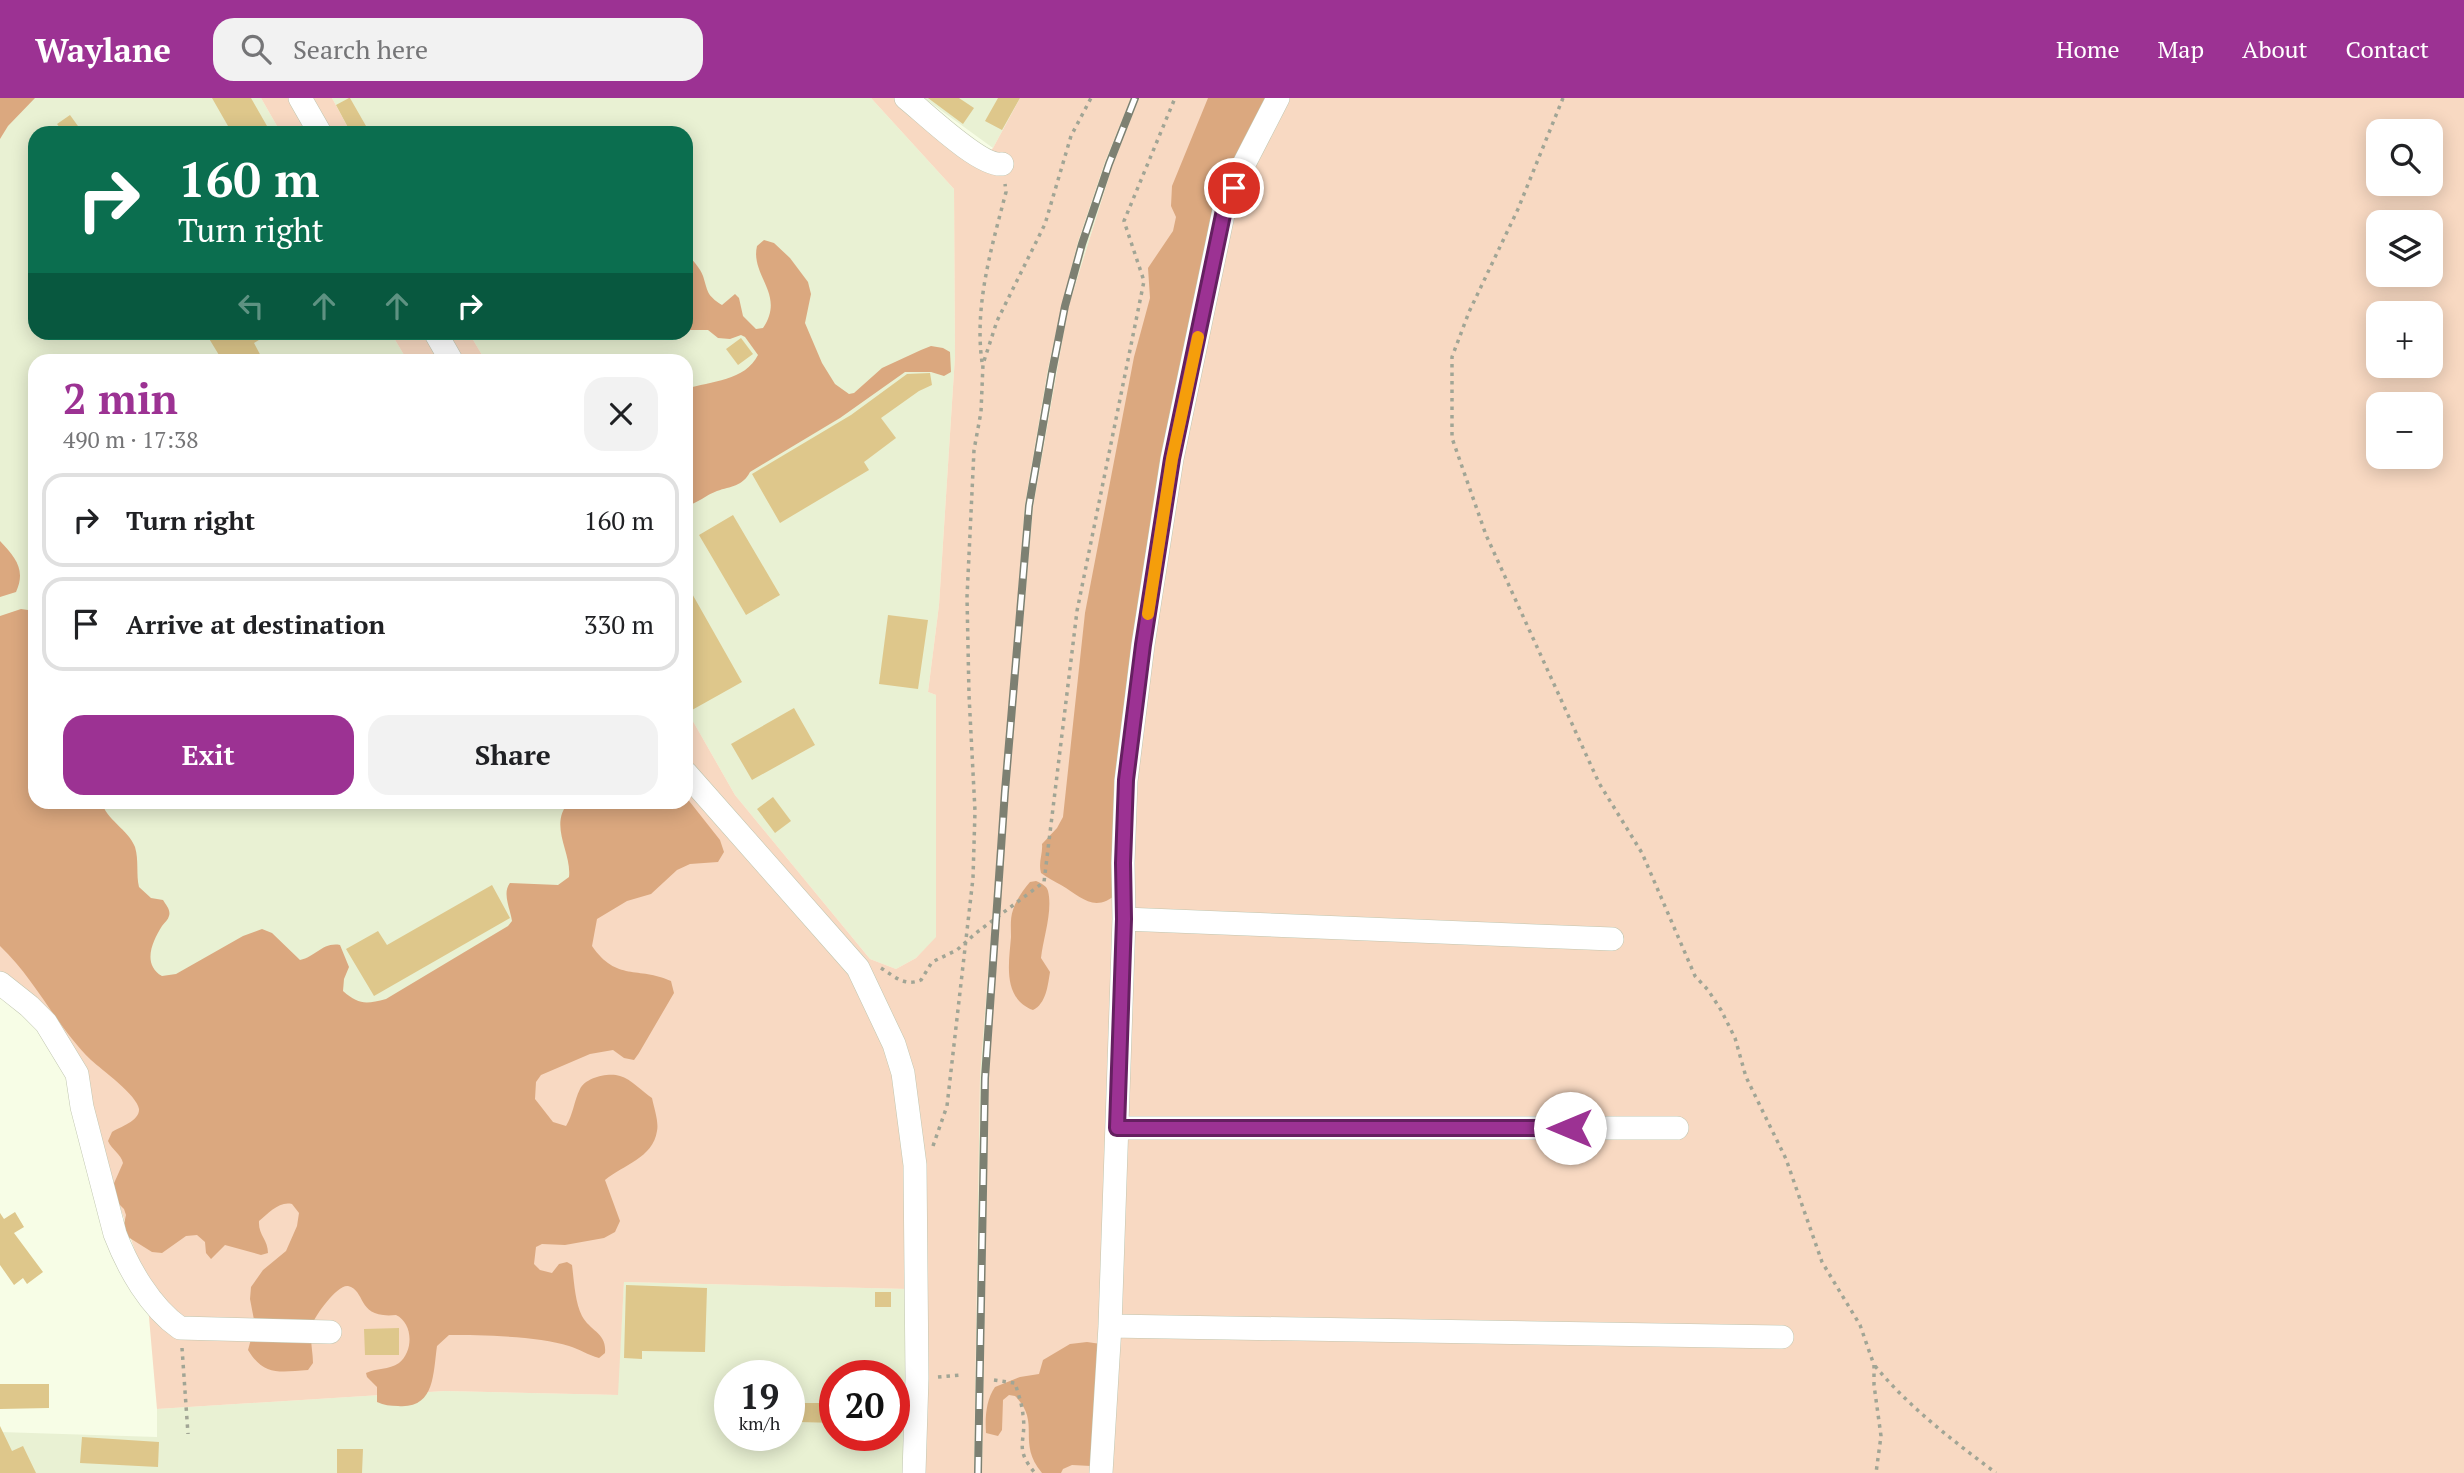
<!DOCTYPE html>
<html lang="en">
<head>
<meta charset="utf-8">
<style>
	body { margin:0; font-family:"PT Serif",serif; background:#f2f2f2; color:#202124; height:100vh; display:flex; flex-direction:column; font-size:26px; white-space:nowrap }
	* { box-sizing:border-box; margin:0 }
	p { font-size:23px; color:#757577 }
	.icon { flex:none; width:38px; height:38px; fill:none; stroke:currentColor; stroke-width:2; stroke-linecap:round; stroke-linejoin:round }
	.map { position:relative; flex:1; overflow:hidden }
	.details { position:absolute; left:28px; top:256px; width:665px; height:455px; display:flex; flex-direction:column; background:#fff; border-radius:21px; box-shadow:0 4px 18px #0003 }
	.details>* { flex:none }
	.guide { position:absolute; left:28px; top:28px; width:665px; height:214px; border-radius:21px; box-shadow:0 4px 18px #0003; background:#0b6e4f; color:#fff; overflow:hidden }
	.fabs { position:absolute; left:2366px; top:21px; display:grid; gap:14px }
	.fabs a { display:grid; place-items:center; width:77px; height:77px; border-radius:14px; background:#fff; box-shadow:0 4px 18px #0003; font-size:35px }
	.speed { position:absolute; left:714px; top:1262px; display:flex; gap:14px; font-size:35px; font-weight:700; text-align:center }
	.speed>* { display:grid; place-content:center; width:91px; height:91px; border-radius:50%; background:#fff; box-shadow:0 4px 18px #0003; line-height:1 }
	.speed small { font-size:18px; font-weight:400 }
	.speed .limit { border:10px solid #d22; background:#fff; color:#111 }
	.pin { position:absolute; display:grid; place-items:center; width:60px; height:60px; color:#fff; margin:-30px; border:4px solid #fff; border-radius:50%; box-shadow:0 2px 7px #0007 }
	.me { position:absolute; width:77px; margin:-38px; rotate:270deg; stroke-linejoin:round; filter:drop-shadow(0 0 5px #0008) }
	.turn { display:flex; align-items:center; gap:24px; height:147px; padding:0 35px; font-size:32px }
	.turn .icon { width:91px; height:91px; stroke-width:2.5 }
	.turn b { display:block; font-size:49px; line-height:60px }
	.lanes { display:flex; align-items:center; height:66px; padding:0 35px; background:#0003; justify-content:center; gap:35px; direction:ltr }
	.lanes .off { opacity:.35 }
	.round { display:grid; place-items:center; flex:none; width:74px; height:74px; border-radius:21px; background:#f2f2f2 }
	.headline { display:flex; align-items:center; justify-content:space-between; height:119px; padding:0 35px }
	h1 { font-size:42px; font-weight:600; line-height:52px; color:#9c3293 }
	.action { display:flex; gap:14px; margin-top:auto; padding:14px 35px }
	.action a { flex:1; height:80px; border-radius:21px; background:#9c3293; color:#fff; font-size:28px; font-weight:600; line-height:80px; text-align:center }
	.action a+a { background:#f2f2f2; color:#202124 }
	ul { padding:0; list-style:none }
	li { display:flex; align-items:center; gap:21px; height:94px; margin:0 14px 10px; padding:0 21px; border:4px solid #e0e0e0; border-radius:21px }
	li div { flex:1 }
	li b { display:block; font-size:26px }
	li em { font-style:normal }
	header { display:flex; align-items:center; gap:42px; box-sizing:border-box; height:98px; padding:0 35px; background:#9c3293; color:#fff }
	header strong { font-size:33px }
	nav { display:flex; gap:38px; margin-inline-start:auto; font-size:24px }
	.search { width:490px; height:63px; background:#f2f2f2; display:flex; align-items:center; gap:18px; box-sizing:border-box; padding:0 24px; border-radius:21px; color:#757577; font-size:26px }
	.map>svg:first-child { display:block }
	.built { fill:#e9f1d3; fill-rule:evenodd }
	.green { fill:#f8d9c2; fill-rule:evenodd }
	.forest { fill:#dba87f }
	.building { fill:#dec78b }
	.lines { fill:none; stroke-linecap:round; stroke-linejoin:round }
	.minor-casing { stroke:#c0c6b0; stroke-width:24 }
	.path { stroke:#a1a595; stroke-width:3.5; stroke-dasharray:3.5 5; stroke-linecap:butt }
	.minor { stroke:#fff; stroke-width:23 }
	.rail-casing { stroke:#7d8072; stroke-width:8 }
	.rail { stroke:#fff; stroke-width:5; stroke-dasharray:16; stroke-linecap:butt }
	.route-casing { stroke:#652060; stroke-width:18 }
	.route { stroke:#9c3293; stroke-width:12 }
	.slow { stroke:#f59e0b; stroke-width:12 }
</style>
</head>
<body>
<header>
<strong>Waylane</strong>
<div class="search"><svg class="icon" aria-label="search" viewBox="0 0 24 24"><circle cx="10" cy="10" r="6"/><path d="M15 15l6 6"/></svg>Search here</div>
<nav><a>Home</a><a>Map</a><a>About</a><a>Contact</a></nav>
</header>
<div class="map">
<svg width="2464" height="1375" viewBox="0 0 2464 1375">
	<rect width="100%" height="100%" fill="#f7fde6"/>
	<path class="built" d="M 0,0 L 261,0 L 281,35 L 35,35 L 35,234 L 391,235 L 407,262 L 35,262 L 35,704 L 651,704 L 682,759 L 227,1014 L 0,676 Z
		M 332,0 L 871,0 L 954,91 L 955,258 L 939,507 L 928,594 L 936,597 L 936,840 L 916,860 L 896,871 L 870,861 L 735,697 L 686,611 L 686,262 L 485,262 L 469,235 L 686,234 L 686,35 L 351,35 Z
		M 924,0 L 1020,0 L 993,50 Z
		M 1131,0 L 1139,0 L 1112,69 L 1068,210 L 1033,409 L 1008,694 L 988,980 L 982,1375 L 974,1375 L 980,979 L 1025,407 L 1048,271 L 1062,207 L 1078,144 L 1105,64 Z
		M 624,1184 L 908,1191 L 905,1375 L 0,1375 L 0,1334 L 157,1339 L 157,1311 L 445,1293 L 617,1297 ZM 730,1278 L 789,1278 L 789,1337 L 730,1337 ZM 835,1278 L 894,1278 L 894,1337 L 835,1337 Z"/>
	<path class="green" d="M 261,0 L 292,0 L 312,35 L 281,35 Z
		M 310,0 L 332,0 L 351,35 L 330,35 Z
		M 871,0 L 899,0 L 978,65 L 993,50 L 1020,0 L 1131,0 L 1105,64 L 1078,144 L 1062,207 L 1048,271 L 1025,407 L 980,979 L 974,1375 L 921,1375 L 922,1073 L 877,895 L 686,665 L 686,611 L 735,697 L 870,861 L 896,871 L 916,860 L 936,839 L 936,597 L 928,594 L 939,507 L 955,258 L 954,91 Z
		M 1139,0 L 2464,0 L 2464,1375 L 982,1375 L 988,980 L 1008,694 L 1033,409 L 1068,210 L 1112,69 ZM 2378,33 L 2431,33 L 2431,86 L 2378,86 ZM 2378,124 L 2431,124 L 2431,177 L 2378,177 ZM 2378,215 L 2431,215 L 2431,268 L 2378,268 ZM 2378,306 L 2431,306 L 2431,359 L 2378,359 Z
		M 391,235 L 426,235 L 442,262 L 407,262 Z
		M 443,235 L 469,235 L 485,262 L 459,262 Z
		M 0,676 L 227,1014 L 681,760 L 686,688 L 851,874 L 888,949 L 902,1013 L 908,1191 L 624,1184 L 618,1297 L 445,1293 L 157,1311 L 146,1185 L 76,980 L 0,880 Z"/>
	<path class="forest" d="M 0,0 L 35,0 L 8,28 L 0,41 Z
		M 1208,0 L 1269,0 L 1235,68 L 1130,560 L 1118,795 C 1094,816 1082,799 1061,787 C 1054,783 1048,780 1041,775 C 1038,764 1043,756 1042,746 L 1057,730 L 1063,719 L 1085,515 L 1134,259 L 1150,200 L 1148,170 L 1173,133 L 1176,119 L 1171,108 L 1172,88 Z
		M 764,142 L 774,145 L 790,160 L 808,184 L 811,196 L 805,225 L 822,265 L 835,286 L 849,296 L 854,295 L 882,270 L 921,252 L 931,248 L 943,250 L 950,254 L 951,274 L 944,278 L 931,274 L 905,274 L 840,320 L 750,374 C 742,389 731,388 717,393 C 706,397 698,405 686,408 L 686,291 C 711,283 745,283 758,257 L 745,239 L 741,237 L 730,241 L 718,240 L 708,232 L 686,232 L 686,158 L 689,158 C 694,164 700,170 703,178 C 708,193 706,197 722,207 L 735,196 L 739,200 L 743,218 L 756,231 L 763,230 C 786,196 750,178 757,148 Z
		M 0,443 C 16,460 26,472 16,494 L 0,499 Z
		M 21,511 L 35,513 L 35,704 L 102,704 C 105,721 129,732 135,749 C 139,762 136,777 139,789 L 151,800 L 163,802 C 166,807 171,812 169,818 C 168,822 165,824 162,828 C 152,844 142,866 162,878 L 176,876 L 243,838 L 262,831 L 272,835 L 300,862 C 316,859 322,844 340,847 L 349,869 L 344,881 L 343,893 C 359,907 366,906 386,901 L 508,828 L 512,823 C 510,810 502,795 510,785 L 558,787 L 569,779 C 572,754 548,727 569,704 L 686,704 L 686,699 L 720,742 L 724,754 L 718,764 L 690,766 L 677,772 L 651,796 L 627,803 L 597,821 L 592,848 C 617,884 638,868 671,883 L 674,895 L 639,955 L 634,962 L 624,960 L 613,952 L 590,956 L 541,977 L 536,984 L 535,1001 L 553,1024 L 566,1028 C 573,1017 574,1003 580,991 C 585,980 608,974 620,978 C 631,981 643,994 652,1000 C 654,1010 659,1024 657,1033 C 653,1060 623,1067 605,1082 L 620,1123 L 615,1134 L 604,1140 L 565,1147 L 542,1146 L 536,1149 L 534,1166 L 540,1172 L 552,1175 L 559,1166 L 567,1164 L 572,1167 C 574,1183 575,1204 582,1218 C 590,1233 607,1235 605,1255 L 599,1260 C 588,1257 579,1251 569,1248 C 539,1238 481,1237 449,1237 L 437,1248 C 433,1276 435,1311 398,1308 C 390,1308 384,1307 377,1304 L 377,1289 L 367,1279 L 366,1275 C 376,1270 389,1272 399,1265 C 414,1253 413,1225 396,1217 C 356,1221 367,1193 348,1188 C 338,1186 315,1217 312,1227 C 309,1239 313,1253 313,1265 L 308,1272 C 279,1274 264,1278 248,1252 L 255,1227 L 250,1201 L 251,1189 L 263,1172 L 286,1153 L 297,1128 L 299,1115 L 292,1106 C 279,1103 269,1115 259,1123 C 258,1137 268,1141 268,1155 L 261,1157 L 225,1147 L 211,1161 L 206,1155 L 205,1144 L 197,1137 L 186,1138 L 162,1155 L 152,1154 L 128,1139 L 124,1126 L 126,1117 L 124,1111 L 115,1102 L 111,1092 L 123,1065 C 121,1056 112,1052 108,1043 L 112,1034 C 120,1029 140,1023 139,1011 C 137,997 102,972 91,962 C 56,928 36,882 0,848 L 0,518 Z
		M 1036,783 C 1041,785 1047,788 1048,793 C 1053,813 1043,841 1041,860 L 1050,874 C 1048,887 1046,906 1033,912 C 1002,900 1009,865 1011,839 C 1011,831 1010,820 1013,812 C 1016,802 1024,791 1030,784 Z
		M 1087,1244 L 1101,1246 L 1091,1368 L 1072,1367 L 1063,1371 L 1061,1375 L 1042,1375 C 1016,1344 1042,1325 1015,1298 L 1009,1297 L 1003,1302 L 1002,1332 L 998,1338 L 986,1335 C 985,1319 986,1302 995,1289 L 1020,1279 L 1039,1276 L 1043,1262 L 1070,1246 Z"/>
	<path class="building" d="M 212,0 L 251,0 L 271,35 L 232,35 Z
		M 349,0 L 350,0 L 370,35 L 351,35 L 336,7 Z
		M 928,0 L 959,0 L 974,10 L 963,26 Z
		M 998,0 L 1020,0 L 1002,32 L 985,23 Z
		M 70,17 L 83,35 L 64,35 L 57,26 Z
		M 205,234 L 272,234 L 254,245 L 263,262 L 222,262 Z
		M 741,240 L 753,256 L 738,267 L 726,251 Z
		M 930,275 L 932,287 L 919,293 L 881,320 L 896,340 L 864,364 L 869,372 L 780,425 L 752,376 L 851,317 L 907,276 Z
		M 733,417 L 780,497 L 746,517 L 699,437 Z
		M 686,485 L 742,584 L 692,612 L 686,601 Z
		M 888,517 L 928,522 L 918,591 L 879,586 Z
		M 794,610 L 815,647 L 752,682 L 731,646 Z
		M 773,699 L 791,723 L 775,735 L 757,711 Z
		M 492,787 L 510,820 L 374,898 L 346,851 L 378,833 L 387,847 Z
		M 15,1114 L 24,1129 L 14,1135 L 43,1174 L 27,1186 L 23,1180 L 14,1187 L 0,1167 L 0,1115 L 4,1121 Z
		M 626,1187 L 707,1190 L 705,1254 L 642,1253 L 642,1261 L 624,1260 Z
		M 875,1194 L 891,1194 L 891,1209 L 875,1209 Z
		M 399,1230 L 399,1257 L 365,1257 L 364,1231 Z
		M 0,1286 L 49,1286 L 49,1310 L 0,1311 Z
		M 799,1305 L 835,1305 L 835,1325 L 799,1324 Z
		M 0,1328 L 12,1353 L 23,1348 L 36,1375 L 0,1375 Z
		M 82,1339 L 159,1344 L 158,1369 L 80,1365 Z
		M 337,1351 L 363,1351 L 362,1375 L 337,1375 Z"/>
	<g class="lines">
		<g class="minor-casing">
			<path id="minor" d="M 300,0 L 320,35
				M 906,0 C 925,15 980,69 1002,66
				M 435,234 L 451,262
				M 686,675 L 858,870 L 894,946 L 903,975 L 915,1067 L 917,1280 L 914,1375
				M 1124,821 L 1612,841
				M 0,885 L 29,908 L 46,925 L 77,976 L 82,1009 L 115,1136 C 128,1170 150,1209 180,1230 L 330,1234
				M 1117,1030 L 1677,1030
				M 1110,1228 L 1782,1239
				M 1101,1375 L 1110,1228 L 1124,821 L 1123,765 L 1126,683 L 1143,547 L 1172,361 L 1224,112 L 1243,68 L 1278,0"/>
		</g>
		<path class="path" d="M 1563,0 L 1518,111 L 1469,214 L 1452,259 L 1452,340 L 1486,437 L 1599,685 L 1642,755 L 1695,878 L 1708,892 L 1721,912 L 1735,940 L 1746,979 L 1786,1061 L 1822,1164 L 1860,1227 L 1874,1267 L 1874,1287 L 1881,1338 L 1876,1375
			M 982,264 C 974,207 992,148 1006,94 L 1005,86
			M 881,870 C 894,878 904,889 921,882 L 932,864 L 957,852 L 976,835 L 1044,784 L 1077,513 L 1144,183 L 1124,123 L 1175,0
			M 933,1048 L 947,1008 L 973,780 L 975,713 L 969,597 L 967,499 L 974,352 L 981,314 L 983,266 L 997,223 L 1045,126 L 1071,38 L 1091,0
			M 182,1250 L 188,1336
			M 1875,1268 C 1910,1310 1952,1342 1996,1375
			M 938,1279 L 960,1277
			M 994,1282 L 1015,1285 C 1018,1295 1022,1306 1023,1317 C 1027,1344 1013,1349 1035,1375"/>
		<use href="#minor" class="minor"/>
		<g class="rail-casing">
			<path id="rail" d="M 978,1375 L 985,980 L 1005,693 L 1029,408 L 1052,274 L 1065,208 L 1082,146 L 1109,66 L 1135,0"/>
		</g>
		<use href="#rail" class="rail"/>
	</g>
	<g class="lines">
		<g class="route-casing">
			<path id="route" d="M 1234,90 L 1224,112 L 1172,361 L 1143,547 L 1126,682 L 1123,765 L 1124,821 L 1117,1030 L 1570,1030"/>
		</g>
		<use href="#route" class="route"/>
		<path class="slow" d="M 1148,516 L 1172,361 L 1198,239"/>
	</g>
</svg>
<div class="fabs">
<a><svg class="icon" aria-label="search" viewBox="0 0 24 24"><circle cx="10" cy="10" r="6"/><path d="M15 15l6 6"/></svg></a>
<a><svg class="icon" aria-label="layers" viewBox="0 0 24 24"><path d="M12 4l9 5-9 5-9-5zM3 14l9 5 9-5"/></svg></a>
<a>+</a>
<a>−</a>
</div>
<div class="speed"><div>19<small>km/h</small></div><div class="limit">20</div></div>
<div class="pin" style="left:1234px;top:90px;background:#d93025"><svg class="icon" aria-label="arrive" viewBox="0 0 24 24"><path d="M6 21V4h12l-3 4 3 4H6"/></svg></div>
<svg class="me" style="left:1570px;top:1030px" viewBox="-20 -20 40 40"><circle r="19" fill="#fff"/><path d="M0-13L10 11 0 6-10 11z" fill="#9c3293"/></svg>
<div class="guide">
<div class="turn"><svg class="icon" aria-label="right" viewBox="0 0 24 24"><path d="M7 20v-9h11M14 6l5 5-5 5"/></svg><div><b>160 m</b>Turn right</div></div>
<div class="lanes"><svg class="icon off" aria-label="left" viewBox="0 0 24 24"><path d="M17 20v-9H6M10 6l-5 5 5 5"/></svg><svg class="icon off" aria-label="ahead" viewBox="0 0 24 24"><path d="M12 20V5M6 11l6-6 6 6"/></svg><svg class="icon off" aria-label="ahead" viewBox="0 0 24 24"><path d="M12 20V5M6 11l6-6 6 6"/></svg><svg class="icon" aria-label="right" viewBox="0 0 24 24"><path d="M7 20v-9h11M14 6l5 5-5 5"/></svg></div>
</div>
<section class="details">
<div class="headline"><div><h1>2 min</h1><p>490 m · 17:38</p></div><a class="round"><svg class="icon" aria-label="close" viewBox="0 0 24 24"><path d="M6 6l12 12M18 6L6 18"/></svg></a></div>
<ul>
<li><svg class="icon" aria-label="right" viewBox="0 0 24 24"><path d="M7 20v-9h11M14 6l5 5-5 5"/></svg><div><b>Turn right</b></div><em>160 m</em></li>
<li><svg class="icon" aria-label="arrive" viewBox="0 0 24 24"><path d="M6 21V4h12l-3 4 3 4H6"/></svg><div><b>Arrive at destination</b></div><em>330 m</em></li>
</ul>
<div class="action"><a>Exit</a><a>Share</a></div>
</section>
</div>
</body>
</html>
